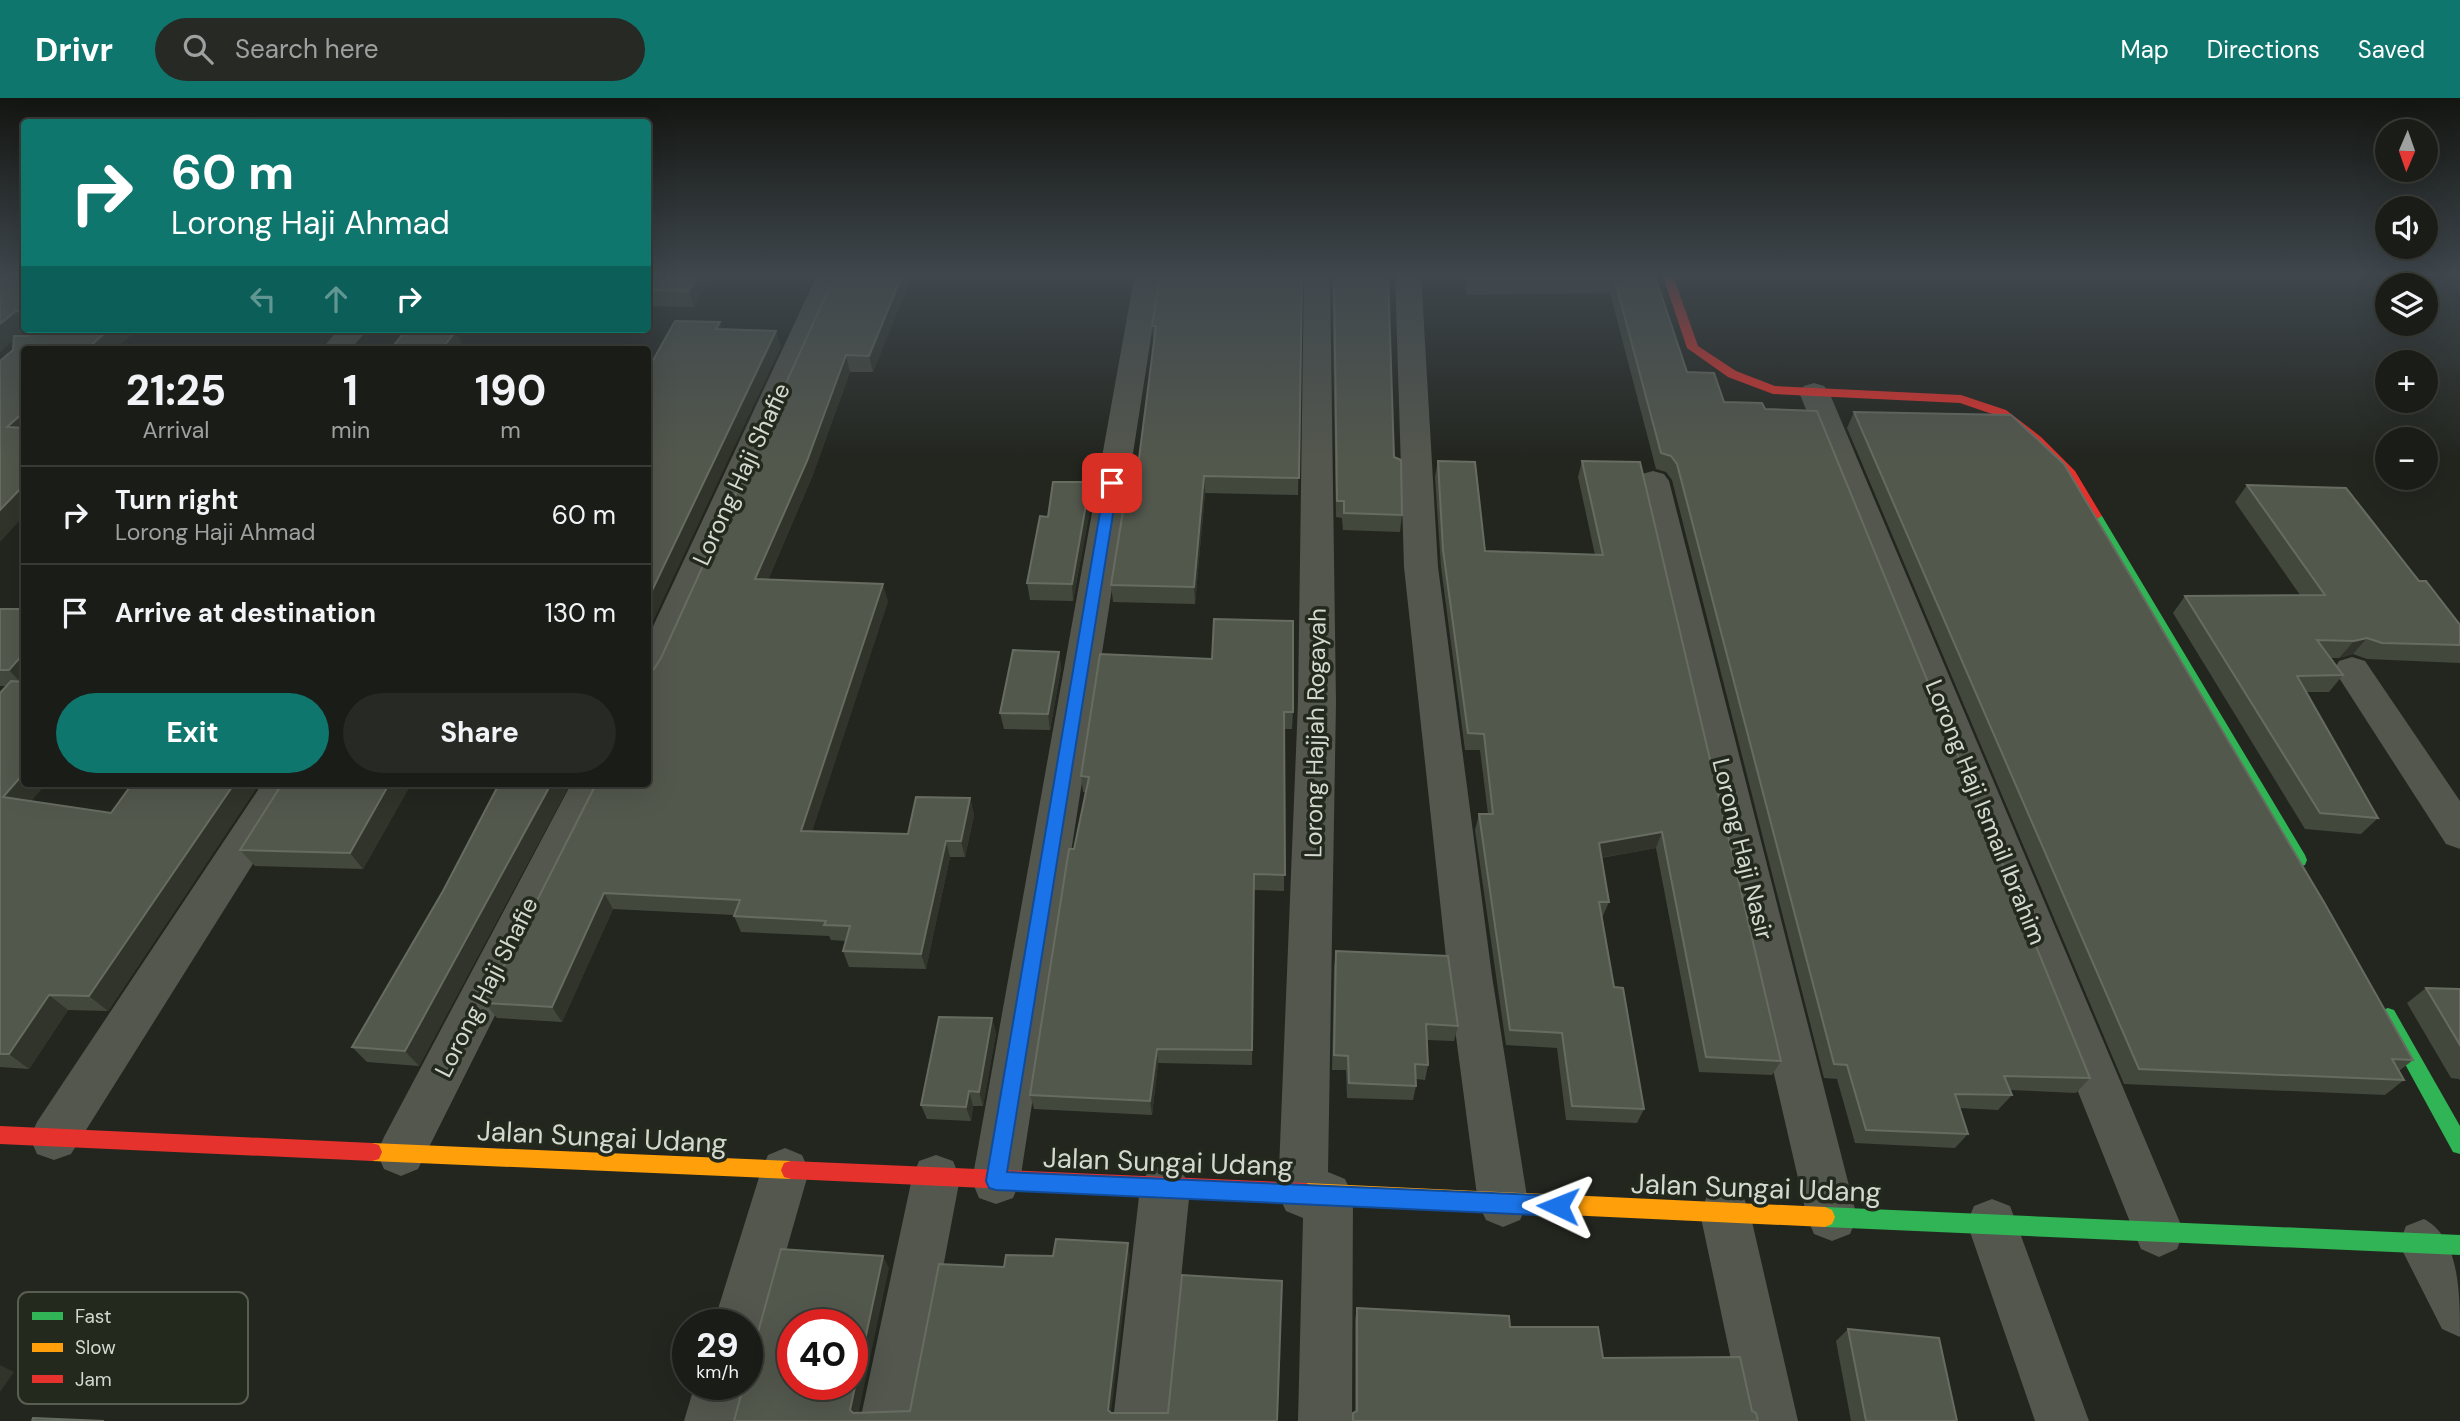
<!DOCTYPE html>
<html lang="en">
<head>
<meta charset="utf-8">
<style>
	body { margin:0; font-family:"DM Sans",sans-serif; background:#272924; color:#f1f3f6; height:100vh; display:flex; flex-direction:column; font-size:26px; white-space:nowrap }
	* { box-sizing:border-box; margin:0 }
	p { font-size:23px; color:#9fa1a1 }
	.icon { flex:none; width:38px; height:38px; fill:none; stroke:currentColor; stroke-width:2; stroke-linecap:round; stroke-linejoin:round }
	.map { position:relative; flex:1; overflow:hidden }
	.drawer { position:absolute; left:21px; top:248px; width:630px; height:441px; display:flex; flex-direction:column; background:#1a1c17; border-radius:7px; box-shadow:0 7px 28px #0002,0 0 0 2px #383a36 }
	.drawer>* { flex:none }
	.banner { position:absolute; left:21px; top:21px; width:630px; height:214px; border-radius:7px; box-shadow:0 7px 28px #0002,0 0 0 2px #383a36; background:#0f766e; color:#fff; overflow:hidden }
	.needle { width:46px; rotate:182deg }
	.buttons { position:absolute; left:2375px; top:21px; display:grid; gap:14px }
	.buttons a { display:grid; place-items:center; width:63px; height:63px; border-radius:50%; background:#1a1c17; box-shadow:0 7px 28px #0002,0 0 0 2px #383a36; font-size:35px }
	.speed { position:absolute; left:672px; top:1211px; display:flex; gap:14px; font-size:35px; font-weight:700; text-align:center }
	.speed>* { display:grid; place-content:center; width:91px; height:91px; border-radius:50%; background:#1a1c17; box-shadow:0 7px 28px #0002,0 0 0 2px #383a36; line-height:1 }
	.speed small { font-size:18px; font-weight:400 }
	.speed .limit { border:10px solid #d22; background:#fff; color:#111 }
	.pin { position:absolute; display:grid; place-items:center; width:60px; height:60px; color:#fff; margin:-30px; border-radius:14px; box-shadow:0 4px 10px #0006 }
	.me { position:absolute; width:77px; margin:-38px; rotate:272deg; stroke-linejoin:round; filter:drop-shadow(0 0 5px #0008) }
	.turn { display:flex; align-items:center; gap:24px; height:147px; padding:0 35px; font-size:32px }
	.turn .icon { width:91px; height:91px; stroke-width:2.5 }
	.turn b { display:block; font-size:49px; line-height:60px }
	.lanes { display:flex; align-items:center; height:66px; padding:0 35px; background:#0003; justify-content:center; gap:35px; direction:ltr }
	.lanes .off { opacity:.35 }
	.eta { display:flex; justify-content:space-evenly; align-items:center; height:119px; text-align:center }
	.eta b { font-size:42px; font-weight:700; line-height:49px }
	.action { display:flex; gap:14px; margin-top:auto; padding:14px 35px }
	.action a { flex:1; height:80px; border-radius:42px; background:#0f766e; color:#fff; font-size:28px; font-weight:700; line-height:80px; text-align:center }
	.action a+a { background:#272924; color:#f1f3f6 }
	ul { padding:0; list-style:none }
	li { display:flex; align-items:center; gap:21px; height:98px; padding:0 35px; border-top:2px solid #383a36 }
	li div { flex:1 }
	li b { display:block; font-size:26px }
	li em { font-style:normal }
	header { display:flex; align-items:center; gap:42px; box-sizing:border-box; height:98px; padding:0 35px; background:#0f766e; color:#fff }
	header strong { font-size:33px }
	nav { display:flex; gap:38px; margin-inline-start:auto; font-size:24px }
	.search { width:490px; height:63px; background:#272924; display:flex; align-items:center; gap:18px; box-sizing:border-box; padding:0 24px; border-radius:38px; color:#9fa1a1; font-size:26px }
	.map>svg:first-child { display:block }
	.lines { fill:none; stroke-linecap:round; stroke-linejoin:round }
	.street { fill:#53574e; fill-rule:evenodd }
	.fast { fill:#30b455; fill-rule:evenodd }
	.slow { fill:#ff9f0a; fill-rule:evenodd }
	.jam { fill:#e5322d; fill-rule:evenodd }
	.wall { fill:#43483d }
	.shaded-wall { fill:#30342a }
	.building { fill:#53584d; stroke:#676c61; stroke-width:2; fill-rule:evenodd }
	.route { fill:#1a73e8; stroke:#114b97; stroke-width:2 }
	.labels { text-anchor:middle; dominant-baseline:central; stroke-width:7; stroke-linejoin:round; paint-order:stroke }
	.street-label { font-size:24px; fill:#d4d9d0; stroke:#23291c }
	.near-street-label { font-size:28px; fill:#d4d9d0; stroke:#23291c }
	.key { fill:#23291c; stroke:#585e52; stroke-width:2 }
	.key-label { font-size:19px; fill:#d4d9d0 }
</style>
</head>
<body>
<header>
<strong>Drivr</strong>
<div class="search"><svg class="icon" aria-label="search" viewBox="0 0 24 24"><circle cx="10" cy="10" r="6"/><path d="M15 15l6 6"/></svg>Search here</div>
<nav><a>Map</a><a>Directions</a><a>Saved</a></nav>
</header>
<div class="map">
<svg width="2460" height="1323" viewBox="0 0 2460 1323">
	<rect width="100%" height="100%" fill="#23261f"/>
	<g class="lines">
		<path class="street" d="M 818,175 L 844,175 L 666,576 L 661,585 L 648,589 L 648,539 Z
			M 1135,175 L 1161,175 L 1020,1083 L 1013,1100 L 996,1106 L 979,1100 L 972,1083 Z
			M 1304,175 L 1330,175 L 1336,604 L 1328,1074 L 1345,1081 L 1353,1098 L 1352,1323 L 1298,1323 L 1303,1120 L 1286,1113 L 1278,1096 L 1298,604 Z
			M 1395,175 L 1421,175 L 1438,469 L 1492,878 L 1528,1105 L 1520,1122 L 1503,1129 L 1486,1122 L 1478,1105 L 1448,878 L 1404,469 Z
			M 339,231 L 368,231 L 350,252 L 321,252 Z
			M 1814,285 L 1824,288 L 1829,294 L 2184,1134 L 2177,1151 L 2159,1159 L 2141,1151 L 2134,1134 L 1799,294 L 1804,288 Z
			M 1653,373 L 1664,376 L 1669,383 L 1857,1119 L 1850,1136 L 1832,1143 L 1814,1136 L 1807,1119 L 1637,383 L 1642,376 Z
			M 2352,559 L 2365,563 L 2460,703 L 2460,751 L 2446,746 L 2334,572 L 2339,563 Z
			M 262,686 L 303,686 L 71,1056 L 54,1062 L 37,1056 L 30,1040 L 37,1024 Z
			M 571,686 L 611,686 L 418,1071 L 401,1078 L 384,1071 L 377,1055 L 384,1039 Z
			M 785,1050 L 802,1057 L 809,1073 L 765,1227 L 758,1246 L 747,1250 L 747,1227 L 713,1227 L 761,1073 L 768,1057 Z
			M 936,1057 L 953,1063 L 960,1080 L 914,1323 L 860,1323 L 912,1080 L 919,1063 Z
			M 1165,1066 L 1182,1073 L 1190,1090 L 1167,1323 L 1113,1323 L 1140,1090 L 1148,1073 Z
			M 1725,1091 L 1743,1098 L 1750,1115 L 1798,1323 L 1744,1323 L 1700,1115 L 1707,1098 Z
			M 1992,1101 L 2010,1108 L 2089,1323 L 2035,1323 L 1967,1125 L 1974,1108 Z
			M 2424,1121 C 2460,1140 2460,1196 2460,1239 L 2442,1231 L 2399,1146 L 2406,1128 Z
			M 747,1282 L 749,1286 L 738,1323 L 684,1323 L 695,1286 L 747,1286 Z"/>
		<path class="fast" d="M 2095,414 L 2102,418 L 2305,757 L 2307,762 L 2305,767 L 2299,769 L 2293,767 L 2088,418 Z
			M 2388,910 L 2394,912 L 2460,1028 L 2460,1056 L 2453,1054 L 2382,924 L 2379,918 L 2382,912 Z
			M 1825,1109 L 2460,1137 L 2460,1157 L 1825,1129 L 1818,1126 L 1815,1119 L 1818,1112 Z"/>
		<path class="slow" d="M 372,1045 L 791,1063 L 798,1065 L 801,1072 L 798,1079 L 791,1081 L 372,1063 L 365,1061 L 362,1054 L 365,1047 Z
			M 1306,1085 L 1825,1109 L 1832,1112 L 1835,1119 L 1832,1126 L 1825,1129 L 1306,1105 L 1299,1102 L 1296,1095 L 1299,1088 Z"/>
		<path class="jam" d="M 1662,175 L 1672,175 L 1698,248 L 1736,273 L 1775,288 L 1961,297 L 2006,312 L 2041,339 L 2075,373 L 2102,418 L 2095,422 L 2090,421 L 2065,378 L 2033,345 L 1998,318 L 1960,305 L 1773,296 L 1728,279 L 1687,250 Z
			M 0,1028 L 372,1045 L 379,1047 L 382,1054 L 379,1061 L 372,1063 L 0,1046 Z
			M 791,1063 L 1306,1085 L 1313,1088 L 1316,1095 L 1313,1102 L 1306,1105 L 791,1081 L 784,1079 L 781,1072 L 784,1065 Z"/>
	</g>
	<path class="wall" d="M 24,175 L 24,231 L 18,238 L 24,252 L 13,252 L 14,241 L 0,254 Z
		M 648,175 L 714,175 L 694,209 L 648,208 Z
		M 836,175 L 913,175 L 873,274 L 850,274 L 812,379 L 768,482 L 888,503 L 812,733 L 908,736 L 970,700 L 974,717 L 965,759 L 950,759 L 926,871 L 849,869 L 843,853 L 846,843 L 831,842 L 829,838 L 741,834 L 734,818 L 734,817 L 613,811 L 562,924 L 497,920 L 485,905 L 654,571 L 661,560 Z
		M 1161,175 L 1305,175 L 1302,175 L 1298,397 L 1205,395 L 1195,506 L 1113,504 L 1111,487 L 1137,376 L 1154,244 L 1153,244 L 1152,228 Z
		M 1332,175 L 1388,175 L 1394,359 L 1402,417 L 1400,434 L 1343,432 L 1342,420 L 1336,419 Z
		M 1463,175 L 1659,175 L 1657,182 L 1687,274 L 1724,304 L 1765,311 L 2090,980 L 2076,995 L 2010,992 L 2012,997 L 1998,1012 L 1959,1010 L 1968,1036 L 1955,1050 L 1855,1045 L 1837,981 L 1824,980 L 1672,382 L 1666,374 L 1656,371 L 1610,195 L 1467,197 Z
		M 1854,314 L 2413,962 L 2399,973 L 2404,982 L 2385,997 L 2124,986 L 1847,330 Z
		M 1438,363 L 1485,453 L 1595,457 L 1578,379 L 1582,363 L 1781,963 L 1772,977 L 1699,974 L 1656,750 L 1601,760 L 1609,804 L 1602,820 L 1614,889 L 1644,1011 L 1637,1025 L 1566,1022 L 1557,950 L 1506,947 L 1475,732 L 1479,716 L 1488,716 L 1480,652 L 1465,652 L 1441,469 L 1435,379 Z
		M 2247,387 L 2419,483 L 2460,527 L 2460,565 L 2367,561 L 2353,556 L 2339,560 L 2330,560 L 2343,577 L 2329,594 L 2306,594 L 2378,720 L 2361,736 L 2305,731 L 2173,515 L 2185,498 L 2300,497 L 2235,404 Z
		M 1092,401 L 1073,503 L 1030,502 L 1027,485 L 1048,419 Z
		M 0,511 L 24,511 L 31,703 L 111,715 L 132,686 L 259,686 L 108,913 L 68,912 L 29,971 L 0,969 L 0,595 L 7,588 L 0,588 Z
		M 1059,554 L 1061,570 L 1050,632 L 1004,631 L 1000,615 Z
		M 1100,556 L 1293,614 L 1292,631 L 1284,631 L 1284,793 L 1254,792 L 1252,967 L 1158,965 L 1152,1017 L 1034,1011 L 1030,997 L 1074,751 L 1086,695 L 1083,694 L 1081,678 Z
		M 411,686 L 363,771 L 255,768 L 240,752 Z
		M 499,686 L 570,686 L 419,968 L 367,964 L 352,949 L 443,793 Z
		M 1336,853 L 1458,928 L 1454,943 L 1427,942 L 1428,967 L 1425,982 L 1416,981 L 1416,988 L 1413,1002 L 1347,1000 L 1346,972 L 1332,972 L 1334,869 Z
		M 2426,890 L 2460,891 L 2460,983 L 2459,981 L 2451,980 L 2407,905 Z
		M 992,920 L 996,935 L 983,1008 L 973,1008 L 971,1023 L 927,1021 L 921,1007 Z
		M 1357,1210 L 1510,1229 L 1603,1260 L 1752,1313 L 1355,1314 L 1355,1222 Z
		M 1848,1231 L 1957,1323 L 1851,1323 L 1836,1243 Z"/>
	<path class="shaded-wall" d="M 699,175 L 714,175 L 694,209 L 689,193 Z
		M 903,175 L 913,175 L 873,274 L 869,258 Z
		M 16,213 L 24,224 L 24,231 L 26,231 L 0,254 L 0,226 Z
		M 720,224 L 725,240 L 716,231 Z
		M 109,231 L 138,231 L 115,252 L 86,252 Z
		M 456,233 L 464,249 L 444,248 Z
		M 776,233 L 781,249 L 648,534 L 648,501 Z
		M 846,257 L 850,274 L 812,379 L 761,498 L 755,481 Z
		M 24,314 L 24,342 L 7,329 Z
		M 1204,378 L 1205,395 L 1195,506 L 1194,489 Z
		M 1090,384 L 1092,401 L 1073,503 L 1072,486 Z
		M 24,387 L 24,418 L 0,444 L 0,412 Z
		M 883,486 L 888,503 L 807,749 L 801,733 Z
		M 2367,540 L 2353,556 L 2339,560 L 2354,543 Z
		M 1059,554 L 1061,570 L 1050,632 L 1048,616 Z
		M 24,555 L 24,588 L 9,572 Z
		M 24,675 L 24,686 L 46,686 L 21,715 L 3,699 Z
		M 234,686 L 259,686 L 108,913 L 89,898 Z
		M 389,686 L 411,686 L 363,771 L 350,755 Z
		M 551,686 L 570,686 L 419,968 L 405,953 Z
		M 970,700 L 974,717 L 965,759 L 961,743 Z
		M 1662,734 L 1656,750 L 1593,761 L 1599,745 Z
		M 946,743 L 950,759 L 926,871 L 921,856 Z
		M 604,795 L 613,811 L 562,924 L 552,909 Z
		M 49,897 L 68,912 L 29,971 L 9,956 Z
		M 992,920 L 996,935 L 983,1008 L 979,994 Z
		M 1157,951 L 1158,965 L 1152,1017 L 1150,1003 Z
		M 969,993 L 973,1008 L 971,1023 L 966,1009 Z
		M 1128,1145 L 1130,1158 L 1110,1323 L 1108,1312 Z
		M 883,1158 L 889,1170 L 857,1322 L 850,1312 Z
		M 0,1267 L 14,1274 L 0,1294 Z"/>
	<path class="building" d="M 0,175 L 24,175 L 24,213 L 16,213 L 0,226 Z
		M 648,175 L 699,175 L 689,193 L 648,192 Z
		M 836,175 L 903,175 L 869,258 L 846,257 L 807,363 L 755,481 L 883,486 L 801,733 L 908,736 L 916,699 L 970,700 L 961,743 L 946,743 L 921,856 L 843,853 L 850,828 L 824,827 L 826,823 L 734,818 L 740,802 L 604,795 L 552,909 L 485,905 L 596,686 L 648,686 L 648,573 L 654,571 L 661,560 Z
		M 1161,175 L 1302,175 L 1299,380 L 1204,378 L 1194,489 L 1111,487 L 1129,376 L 1137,376 L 1156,228 L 1152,228 Z
		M 1334,175 L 1388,175 L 1394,359 L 1401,362 L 1402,417 L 1344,415 L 1344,403 L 1337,403 Z
		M 1468,175 L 1654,175 L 1687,274 L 1714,275 L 1724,304 L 1762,305 L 1765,311 L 1817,313 L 2090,980 L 2004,978 L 2012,997 L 1955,996 L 1968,1036 L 1866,1032 L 1847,967 L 1834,966 L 1677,366 L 1671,358 L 1661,355 L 1614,179 L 1469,181 Z
		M 675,223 L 720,224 L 716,231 L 776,233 L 648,501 L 648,271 Z
		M 36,231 L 109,231 L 86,252 L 24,252 L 24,314 L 7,329 L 24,330 L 24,387 L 0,412 L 0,263 L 13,252 L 14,238 L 28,238 Z
		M 407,231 L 456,233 L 444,248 L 516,250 L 515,252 L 390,252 Z
		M 337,250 L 380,252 L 335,252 Z
		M 1854,314 L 2011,317 L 2064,366 L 2325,806 L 2413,962 L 2392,961 L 2404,982 L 2139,971 Z
		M 1438,363 L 1475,364 L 1485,453 L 1603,457 L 1582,363 L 1640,364 L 1781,963 L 1706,959 L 1662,734 L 1599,745 L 1609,804 L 1599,804 L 1614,889 L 1623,890 L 1644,1011 L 1572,1008 L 1562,935 L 1510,932 L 1479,716 L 1493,716 L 1484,636 L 1468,635 L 1443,452 Z
		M 1053,384 L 1090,384 L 1072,486 L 1027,485 L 1040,418 L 1048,419 Z
		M 2247,387 L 2346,390 L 2419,483 L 2426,483 L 2460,527 L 2460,547 L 2382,545 L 2367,540 L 2354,543 L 2317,542 L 2343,577 L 2297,578 L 2378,720 L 2320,715 L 2185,498 L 2325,497 Z
		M 0,511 L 24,511 L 24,555 L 9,572 L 0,572 Z
		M 1214,521 L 1293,523 L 1293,614 L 1284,614 L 1285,777 L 1254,776 L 1252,952 L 1157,951 L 1150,1003 L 1030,997 L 1069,751 L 1074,751 L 1089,679 L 1081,678 L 1100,556 L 1212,561 Z
		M 1013,552 L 1059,554 L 1048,616 L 1000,615 Z
		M 11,583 L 24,584 L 24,675 L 3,699 L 111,715 L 132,686 L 234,686 L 89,898 L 49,897 L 9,956 L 0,956 L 0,595 Z
		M 282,686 L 389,686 L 350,755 L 240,752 Z
		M 499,686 L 551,686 L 405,953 L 352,949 L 443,793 Z
		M 1336,853 L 1448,858 L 1458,928 L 1426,926 L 1428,967 L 1415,966 L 1416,988 L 1349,985 L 1348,958 L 1334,957 Z
		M 2426,890 L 2460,891 L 2460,947 Z
		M 939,919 L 992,920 L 979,994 L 969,993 L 966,1009 L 921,1007 Z
		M 1056,1141 L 1128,1145 L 1108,1312 L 1111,1315 L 1168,1315 L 1182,1177 L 1282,1183 L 1277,1323 L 734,1323 L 744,1286 L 747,1286 L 747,1274 L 781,1151 L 883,1158 L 850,1312 L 853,1315 L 910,1313 L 939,1166 L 1004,1169 L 1006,1157 L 1053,1158 ZM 793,1227 L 852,1227 L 852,1286 L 793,1286 Z
		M 1357,1210 L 1509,1218 L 1510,1229 L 1598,1229 L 1603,1260 L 1740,1259 L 1752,1313 L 1756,1315 L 1758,1323 L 1353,1323 L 1353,1315 L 1357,1313 Z
		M 1848,1231 L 1939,1240 L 1957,1323 L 1866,1323 Z
		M 33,1320 L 104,1323 L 32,1323 Z"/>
	<linearGradient id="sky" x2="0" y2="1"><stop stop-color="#131511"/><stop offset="0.49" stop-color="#3f474d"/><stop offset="1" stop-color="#3f474d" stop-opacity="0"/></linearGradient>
	<rect width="2460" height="360" fill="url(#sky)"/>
	<path class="route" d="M 1112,381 L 1118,385 L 1007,1074 L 1558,1098 L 1565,1101 L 1568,1108 L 1565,1115 L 1558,1118 L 996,1092 L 989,1090 L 986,1083 L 1105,385 Z"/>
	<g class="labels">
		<g class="street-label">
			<text transform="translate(741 376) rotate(-65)">Lorong Haji Shafie</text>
			<text transform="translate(1315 635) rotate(-89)">Lorong Hajjah Rogayah</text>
			<text transform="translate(1986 714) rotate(68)">Lorong Haji Ismail Ibrahim</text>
			<text transform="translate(1743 751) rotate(76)">Lorong Haji Nasir</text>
			<text transform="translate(486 889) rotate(-63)">Lorong Haji Shafie</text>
		</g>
		<g class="near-street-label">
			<text transform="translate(602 1039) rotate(3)">Jalan Sungai Udang</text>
			<text transform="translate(1168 1064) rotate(2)">Jalan Sungai Udang</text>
			<text transform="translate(1756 1090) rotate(2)">Jalan Sungai Udang</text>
		</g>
	</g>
	<rect x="18" y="1194" width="230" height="112" rx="10" class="key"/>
	<rect x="32" y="1214" width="31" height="8" fill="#30b455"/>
	<rect x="32" y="1245" width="31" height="9" fill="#ff9f0a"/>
	<rect x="32" y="1277" width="31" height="8" fill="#e5322d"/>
	<g class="key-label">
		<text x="75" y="1225">Fast</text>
		<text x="75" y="1256">Slow</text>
		<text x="75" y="1288">Jam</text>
	</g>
</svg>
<div class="buttons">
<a><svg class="needle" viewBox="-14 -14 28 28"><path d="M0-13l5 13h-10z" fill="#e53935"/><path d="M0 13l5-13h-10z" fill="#9fa1a1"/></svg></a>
<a><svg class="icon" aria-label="sound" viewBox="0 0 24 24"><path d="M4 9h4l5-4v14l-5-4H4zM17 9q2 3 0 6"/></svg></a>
<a><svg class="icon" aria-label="layers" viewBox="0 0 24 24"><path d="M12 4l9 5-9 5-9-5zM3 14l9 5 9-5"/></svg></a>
<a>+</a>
<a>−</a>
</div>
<div class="speed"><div>29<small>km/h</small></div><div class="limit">40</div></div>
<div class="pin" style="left:1112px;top:385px;background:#d93025"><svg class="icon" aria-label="arrive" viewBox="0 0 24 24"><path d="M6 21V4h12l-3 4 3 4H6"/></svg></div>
<svg class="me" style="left:1558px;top:1108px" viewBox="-20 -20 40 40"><path d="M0-17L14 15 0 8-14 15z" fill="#1a73e8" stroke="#fff" stroke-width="4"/></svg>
<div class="banner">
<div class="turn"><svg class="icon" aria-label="right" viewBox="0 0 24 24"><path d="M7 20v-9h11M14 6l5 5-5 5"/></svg><div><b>60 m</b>Lorong Haji Ahmad</div></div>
<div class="lanes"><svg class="icon off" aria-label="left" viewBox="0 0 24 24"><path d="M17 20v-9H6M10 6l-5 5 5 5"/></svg><svg class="icon off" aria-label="ahead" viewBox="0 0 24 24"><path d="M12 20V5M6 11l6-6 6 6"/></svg><svg class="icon" aria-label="right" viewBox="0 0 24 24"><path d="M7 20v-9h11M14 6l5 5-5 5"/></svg></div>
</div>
<section class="drawer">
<div class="eta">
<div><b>21:25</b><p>Arrival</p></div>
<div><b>1</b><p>min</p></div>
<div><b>190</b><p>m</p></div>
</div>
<ul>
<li><svg class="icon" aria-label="right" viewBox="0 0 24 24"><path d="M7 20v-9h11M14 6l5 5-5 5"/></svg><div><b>Turn right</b><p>Lorong Haji Ahmad</p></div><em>60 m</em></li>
<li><svg class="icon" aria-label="arrive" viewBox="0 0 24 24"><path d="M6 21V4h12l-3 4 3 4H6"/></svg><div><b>Arrive at destination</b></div><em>130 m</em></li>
</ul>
<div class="action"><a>Exit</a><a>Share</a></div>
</section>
</div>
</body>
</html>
